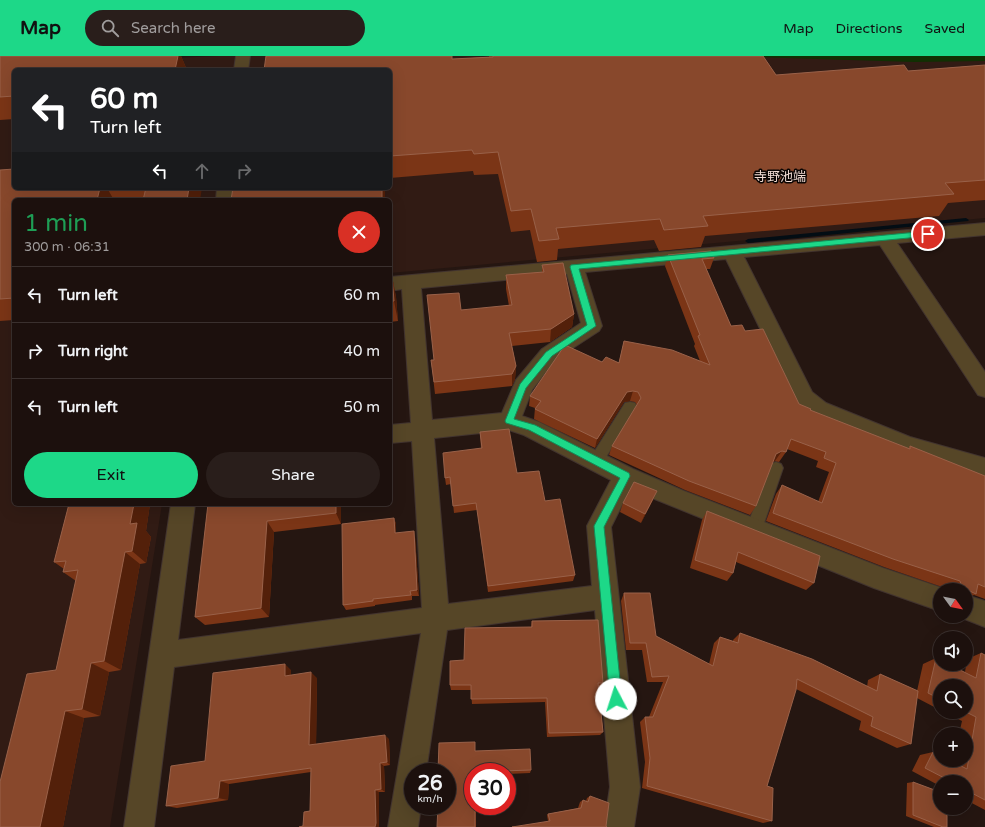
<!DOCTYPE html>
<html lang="en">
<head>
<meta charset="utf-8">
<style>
	body { margin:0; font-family:"Varela Round","Noto Sans JP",sans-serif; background:#291e1b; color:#f1f3f6; height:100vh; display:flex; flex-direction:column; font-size:15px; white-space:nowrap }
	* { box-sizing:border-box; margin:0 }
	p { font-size:13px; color:#a09d9d }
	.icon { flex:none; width:22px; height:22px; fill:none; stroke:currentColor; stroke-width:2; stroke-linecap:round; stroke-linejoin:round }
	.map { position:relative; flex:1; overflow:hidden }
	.panel { position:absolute; left:12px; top:142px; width:380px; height:308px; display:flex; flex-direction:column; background:#1c100d; border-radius:6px; box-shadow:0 4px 16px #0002,0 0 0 1px #3a302e }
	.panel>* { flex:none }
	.guide { position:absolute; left:12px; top:12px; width:380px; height:122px; border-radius:6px; box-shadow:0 4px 16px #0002,0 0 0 1px #3a302e; background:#202124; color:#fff; overflow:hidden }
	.needle { width:26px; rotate:123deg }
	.fabs { position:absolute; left:933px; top:527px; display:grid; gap:8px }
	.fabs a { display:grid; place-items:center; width:40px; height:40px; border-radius:50%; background:#1c100d; box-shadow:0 4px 16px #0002,0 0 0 1px #3a302e; font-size:20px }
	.speed { position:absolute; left:404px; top:707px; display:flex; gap:8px; font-size:20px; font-weight:700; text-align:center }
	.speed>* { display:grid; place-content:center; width:52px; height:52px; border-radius:50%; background:#1c100d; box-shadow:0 4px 16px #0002,0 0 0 1px #3a302e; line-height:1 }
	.speed small { font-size:10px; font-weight:400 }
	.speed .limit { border:6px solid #d22; background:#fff; color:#111 }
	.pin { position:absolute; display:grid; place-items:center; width:34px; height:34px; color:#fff; margin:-17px; border:2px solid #fff; border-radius:50%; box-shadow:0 1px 4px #0007 }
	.me { position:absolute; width:44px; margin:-22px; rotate:355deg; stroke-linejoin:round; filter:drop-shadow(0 0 3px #0008) }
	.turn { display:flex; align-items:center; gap:14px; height:84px; padding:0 12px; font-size:18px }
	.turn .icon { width:52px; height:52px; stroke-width:2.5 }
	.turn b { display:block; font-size:28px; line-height:34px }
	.lanes { display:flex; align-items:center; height:38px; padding:0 12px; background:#0003; justify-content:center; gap:20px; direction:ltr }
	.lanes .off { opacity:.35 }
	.round { display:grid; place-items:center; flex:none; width:42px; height:42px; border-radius:21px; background:#291e1b }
	.head { display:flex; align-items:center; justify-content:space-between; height:68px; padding:0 12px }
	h1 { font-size:24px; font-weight:600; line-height:30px; color:#1e9e55 }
	.action { display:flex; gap:8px; margin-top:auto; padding:8px 12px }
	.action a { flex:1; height:46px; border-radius:24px; background:#1dd888; color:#111; font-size:16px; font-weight:600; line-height:46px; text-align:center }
	.action a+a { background:#291e1b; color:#f1f3f6 }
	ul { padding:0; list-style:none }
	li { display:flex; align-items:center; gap:12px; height:56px; padding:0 12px; border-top:1px solid #3a302e }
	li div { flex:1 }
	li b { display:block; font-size:15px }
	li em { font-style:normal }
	header { display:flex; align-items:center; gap:24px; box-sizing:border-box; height:56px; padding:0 20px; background:#1dd888; color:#111 }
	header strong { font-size:19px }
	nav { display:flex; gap:22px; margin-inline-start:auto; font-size:14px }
	.search { width:280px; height:36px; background:#291e1b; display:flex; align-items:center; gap:10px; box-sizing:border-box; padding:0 14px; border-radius:22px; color:#a09d9d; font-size:15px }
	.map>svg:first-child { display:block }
	.built { fill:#311b14; fill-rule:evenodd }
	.green { fill:#113003 }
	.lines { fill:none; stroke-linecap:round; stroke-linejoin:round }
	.stream { fill:#030d14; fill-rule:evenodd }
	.service-casing { stroke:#42342f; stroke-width:2 }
	.minor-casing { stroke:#42342f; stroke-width:2 }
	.service { fill:#564627; fill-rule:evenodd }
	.minor { fill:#564627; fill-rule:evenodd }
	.wall { fill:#7b3516 }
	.shaded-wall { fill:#53200a }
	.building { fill:#88482c; stroke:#996149 }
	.route { fill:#1dd888; stroke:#138c58 }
	.labels { text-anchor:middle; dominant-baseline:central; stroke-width:3; stroke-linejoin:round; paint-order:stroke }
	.far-quarter-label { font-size:13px; fill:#f2dcd4; stroke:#0a0503 }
</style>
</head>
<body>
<header>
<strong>Map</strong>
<div class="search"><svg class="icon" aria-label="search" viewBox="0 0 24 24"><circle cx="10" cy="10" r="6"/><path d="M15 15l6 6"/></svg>Search here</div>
<nav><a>Map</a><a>Directions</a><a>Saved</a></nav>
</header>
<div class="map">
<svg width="985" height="771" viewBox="0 0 985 771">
	<rect width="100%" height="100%" fill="#251611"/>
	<path class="built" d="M 218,0 L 985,0 L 985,162 L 390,217 L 390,144 L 14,144 L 14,448 L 162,448 L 110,771 L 0,771 L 0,10 ZM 14,14 L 390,14 L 390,132 L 14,132 Z"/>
	<path class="green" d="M 721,0 L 985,0 L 985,5 L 914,6 Z"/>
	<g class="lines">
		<path class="stream" d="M 966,162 L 969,164 L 968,165 L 748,187 L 745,185 L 748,183 Z"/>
		<g class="service-casing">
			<path id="service" d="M 630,346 L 635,347 L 637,351 L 635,355 L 601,409 L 596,411 L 591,409 L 589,405 L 591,401 L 625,347 Z
				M 776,406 L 781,408 L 783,412 L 762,473 L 759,478 L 754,480 L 749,478 L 746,473 L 769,412 L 771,408 Z"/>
		</g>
		<g class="minor-casing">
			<path id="minor" d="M 236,0 L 250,0 L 248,14 L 234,14 Z
				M 217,132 L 233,132 L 232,144 L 216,144 Z
				M 985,167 L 985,179 L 897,187 L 985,316 L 985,341 L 978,339 L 880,189 L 744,201 L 812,336 L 826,347 L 910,381 L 985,402 L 985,422 L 898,396 L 810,359 L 797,348 L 726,203 L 585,216 L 602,270 L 599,275 L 556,303 L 532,334 L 522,360 L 539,366 L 633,413 L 684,435 L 883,512 L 948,534 L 940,534 L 940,555 L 874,532 L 630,433 L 611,471 L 640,731 L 634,771 L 604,771 L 610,731 L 595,554 L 447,574 L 426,716 L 413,716 L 413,750 L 421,750 L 418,771 L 388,771 L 421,577 L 174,611 L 154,771 L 124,771 L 171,448 L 195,448 L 178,584 L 422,552 L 412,385 L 390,387 L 390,369 L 411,367 L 402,233 L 390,235 L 390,221 ZM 567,218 L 581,267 L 542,293 L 516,324 L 502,357 L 432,364 L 421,232 ZM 509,374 L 524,379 L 611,424 L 587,470 L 592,530 L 448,548 L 434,382 Z
				M 966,539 L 985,545 L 985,571 L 957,560 L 966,560 Z"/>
		</g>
		<use href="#service" class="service"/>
		<use href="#minor" class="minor"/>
	</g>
	<path class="wall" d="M 0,0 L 181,0 L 187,14 L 14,14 L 14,63 L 0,64 Z
		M 489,0 L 763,0 L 776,19 L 908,15 L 985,9 L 985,144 L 948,147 L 939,160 L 705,180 L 701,191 L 659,195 L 654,184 L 558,193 L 557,204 L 537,206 L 530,174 L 511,176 L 498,118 L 474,119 L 473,115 L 390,122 L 390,14 L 452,3 L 489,1 Z
		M 0,114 L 14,132 L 202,132 L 143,143 L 135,144 L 14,144 L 14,264 L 0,265 Z
		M 668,199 L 714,202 L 710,213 L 706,213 L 731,270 L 745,275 L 799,348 L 810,354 L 908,393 L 910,390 L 985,420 L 985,543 L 974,539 L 966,543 L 966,534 L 946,534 L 948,533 L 884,511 L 766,465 L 776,438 L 782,429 L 818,446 L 829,416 L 816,411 L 818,405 L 787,393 L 786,396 L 779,406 L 775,405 L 773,406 L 756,450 L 750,459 L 685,434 L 609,399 L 612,390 L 637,349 L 635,346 L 630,345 L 624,346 L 595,392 L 534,363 L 535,352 L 529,350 L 530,340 L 602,306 L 619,306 L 624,285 L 700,305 L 694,290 L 695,288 L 665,210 Z
		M 542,209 L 574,258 L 572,271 L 550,286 L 512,290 L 516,310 L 515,323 L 512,330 L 435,338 L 431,304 L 434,304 L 509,250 L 506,233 L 506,219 L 542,216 Z
		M 392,220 L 396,241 L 398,265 L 390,266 L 390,221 Z
		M 480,376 L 517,417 L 545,445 L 575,519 L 573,525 L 488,536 L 477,454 L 454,457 L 451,428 L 446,429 L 445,422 L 481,393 Z
		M 653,444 L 641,467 L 620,456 L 623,447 Z
		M 69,448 L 150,448 L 146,475 L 151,481 L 146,507 L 140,508 L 121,614 L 109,616 L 100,660 L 84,662 L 63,771 L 0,771 L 56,614 L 76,525 L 63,516 L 64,513 L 54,506 Z
		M 208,448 L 341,448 L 341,468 L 274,476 L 269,561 L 205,569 L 195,561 Z
		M 707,455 L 814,527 L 806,534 L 736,506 L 733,517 L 727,525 L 690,512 L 702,464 Z
		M 394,462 L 396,468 L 396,477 L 415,481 L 419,540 L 412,540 L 412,544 L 375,549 L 375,550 L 346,554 L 343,549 Z
		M 624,537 L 656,580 L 709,608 L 714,587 L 720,581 L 733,585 L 733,584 L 740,577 L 867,631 L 868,624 L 880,618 L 917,635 L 923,608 L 936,602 L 965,616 L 967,603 L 981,597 L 985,599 L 985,754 L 966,744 L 966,726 L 940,726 L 940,730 L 912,715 L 920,699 L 933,696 L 954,707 L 955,704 L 966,704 L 966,678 L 959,678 L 962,665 L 944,656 L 966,656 L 940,630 L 940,654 L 917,642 L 911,688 L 897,692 L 859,674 L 861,665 L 796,633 L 767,730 L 772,765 L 763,767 L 642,732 L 645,706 L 640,666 L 645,661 L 649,661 L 663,626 L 647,626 L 642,594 L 626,594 L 621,545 Z
		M 532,565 L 603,627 L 600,632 L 599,632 L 603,676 L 600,679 L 547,681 L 545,646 L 472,648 L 471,634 L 451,634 L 450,629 L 464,604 L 531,571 Z
		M 291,614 L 291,619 L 317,622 L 316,689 L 389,683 L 390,709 L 384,710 L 385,736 L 379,736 L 379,771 L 299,771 L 303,770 L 310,755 L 311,716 L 229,728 L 228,744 L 177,752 L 166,750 L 205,705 Z
		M 475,690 L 475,695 L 531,714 L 530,717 L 507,718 L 507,716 L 473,716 L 476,750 L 476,771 L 437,771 Z
		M 913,726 L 947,771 L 934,771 L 906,760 L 907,727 Z
		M 590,740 L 606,770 L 548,765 L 547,759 L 548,758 L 578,752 L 580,746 L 583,744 L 586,745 L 587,742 Z"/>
	<path class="shaded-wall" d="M 178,0 L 181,0 L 187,14 L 175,14 Z
		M 100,132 L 107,132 L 114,144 L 97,144 Z
		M 189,132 L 202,132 L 200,144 L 187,144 Z
		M 382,132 L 385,132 L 385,144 L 382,144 Z
		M 390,188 L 391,219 L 390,220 Z
		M 392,220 L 396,241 L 398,265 L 394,245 Z
		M 574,258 L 572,271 L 550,286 L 551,273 Z
		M 516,310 L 515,323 L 512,330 L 512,318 Z
		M 633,335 L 630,345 L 624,346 L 595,392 L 597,383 L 627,336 Z
		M 782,395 L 775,405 L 770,407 L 776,398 Z
		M 657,435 L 653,444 L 641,467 L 645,458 Z
		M 134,448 L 150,448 L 146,475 L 151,481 L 146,507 L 132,495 L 130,468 Z
		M 336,448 L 341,448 L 341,468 L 336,457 Z
		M 394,462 L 396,468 L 396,483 L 395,477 Z
		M 267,465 L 274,476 L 269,561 L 261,552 Z
		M 414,475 L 415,481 L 419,540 L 417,534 Z
		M 125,496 L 140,508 L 121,614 L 104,605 Z
		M 91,607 L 109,616 L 100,660 L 82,653 Z
		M 285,608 L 291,614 L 291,626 L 285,620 Z
		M 311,616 L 317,622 L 316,694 L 309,689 Z
		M 65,655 L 84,662 L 63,771 L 40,771 Z
		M 385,679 L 389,683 L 390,709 L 387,706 Z
		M 380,707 L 384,710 L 385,736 L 381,733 Z
		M 220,725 L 229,728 L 228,744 L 218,742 Z
		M 375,734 L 379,736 L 379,771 L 375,771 Z"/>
	<path class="building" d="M 0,0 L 178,0 L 175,14 L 14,14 L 14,40 L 0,41 Z
		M 266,0 L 452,0 L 452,3 L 493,1 L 493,0 L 763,0 L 776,19 L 904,9 L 908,15 L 985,9 L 985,124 L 945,127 L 954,138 L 703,160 L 708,170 L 664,174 L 660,163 L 556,172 L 559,183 L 539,185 L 531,153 L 511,155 L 498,96 L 474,98 L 472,94 L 390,100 L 390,14 L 264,14 Z
		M 14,113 L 14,132 L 100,132 L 97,144 L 14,144 L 14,242 L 0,243 L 0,114 Z
		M 146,132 L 189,132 L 187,144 L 143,144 Z
		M 233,132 L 382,132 L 382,144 L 231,144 Z
		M 711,195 L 714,202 L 702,203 L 731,270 L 742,269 L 745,275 L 763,273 L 799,348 L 811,353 L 810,354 L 910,393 L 910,390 L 985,420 L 985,531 L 978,528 L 976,538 L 955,528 L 961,528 L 960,525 L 893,503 L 773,457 L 782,429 L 822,447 L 836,407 L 824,402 L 826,396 L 791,383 L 786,396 L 782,395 L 776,398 L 756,450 L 689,425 L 612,390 L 641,342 L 638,336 L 633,335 L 627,336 L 597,383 L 535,353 L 541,345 L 530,340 L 565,289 L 602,306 L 606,301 L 619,307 L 624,285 L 672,294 L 710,309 L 698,280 L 700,279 L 668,199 Z
		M 563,207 L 574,258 L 551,273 L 509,277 L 516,310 L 512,318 L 434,326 L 431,304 L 434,304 L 427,239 L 459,237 L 461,254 L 512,249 L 506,219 L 544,216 L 542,209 Z
		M 392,220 L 394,245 L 390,245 L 390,221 Z
		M 509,373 L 517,417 L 539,415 L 545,445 L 560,443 L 575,519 L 488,530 L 476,447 L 453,450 L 450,421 L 445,422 L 443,397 L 482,392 L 480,376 Z
		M 634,426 L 657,435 L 645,458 L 623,447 Z
		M 69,448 L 134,448 L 130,468 L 137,467 L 132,495 L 125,496 L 104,605 L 91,607 L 82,653 L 65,655 L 40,771 L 0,771 L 0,726 L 27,618 L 56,614 L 78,514 L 63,516 L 66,505 L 54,506 Z
		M 208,448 L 336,448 L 336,457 L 267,465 L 261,552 L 195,561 Z
		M 707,455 L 820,500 L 814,527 L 738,496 L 733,517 L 695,504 Z
		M 394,462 L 395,477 L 414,475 L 417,534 L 410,535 L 411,539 L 373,543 L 373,545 L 343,549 L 342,468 Z
		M 624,537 L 650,537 L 656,580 L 713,610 L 720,581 L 738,587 L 740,577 L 812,603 L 877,635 L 880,618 L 918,635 L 911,688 L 871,670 L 873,661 L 797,623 L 796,634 L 767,730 L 773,732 L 772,765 L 647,730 L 650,702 L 645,661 L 653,661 L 669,620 L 652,621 L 646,587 L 630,587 Z
		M 598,564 L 603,627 L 598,627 L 603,676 L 549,677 L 547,642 L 471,643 L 471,629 L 450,629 L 450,605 L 464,604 L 465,572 L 532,571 L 532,565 Z
		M 981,597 L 985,599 L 985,744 L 966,734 L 966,726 L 952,726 L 925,712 L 933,696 L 940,700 L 940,704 L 949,704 L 967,713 L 976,661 L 966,656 L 966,630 L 940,630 L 940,643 L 928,637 L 936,602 L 940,604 L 940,608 L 948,608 L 976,622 Z
		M 285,608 L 285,620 L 311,616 L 309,689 L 385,679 L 387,706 L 380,707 L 381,733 L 375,734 L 376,767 L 375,771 L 299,771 L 303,770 L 304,756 L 310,755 L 311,712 L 220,725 L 218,742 L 166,750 L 171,710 L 205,705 L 213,617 Z
		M 475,686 L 475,695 L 530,693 L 531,714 L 473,716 L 473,750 L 475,750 L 475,771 L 437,771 L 438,750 L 447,750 L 447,716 L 438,716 L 439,687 Z
		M 913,726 L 940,736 L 940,752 L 947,752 L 947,771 L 943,771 L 913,759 Z
		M 590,740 L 609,747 L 606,770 L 607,771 L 512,771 L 550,765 L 548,758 L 581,752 L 583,744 L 588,746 Z"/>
	<path class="route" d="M 928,175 L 931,178 L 930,180 L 579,213 L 596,270 L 552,300 L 526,332 L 514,363 L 535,369 L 629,417 L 630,420 L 604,471 L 622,643 L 620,647 L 616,649 L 612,647 L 610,643 L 594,470 L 620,422 L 529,374 L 506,367 L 505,365 L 520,328 L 546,296 L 587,269 L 570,211 L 571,209 Z"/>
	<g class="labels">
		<g class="far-quarter-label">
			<text x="780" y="121">寺野池端</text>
		</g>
	</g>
</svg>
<div class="fabs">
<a><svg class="needle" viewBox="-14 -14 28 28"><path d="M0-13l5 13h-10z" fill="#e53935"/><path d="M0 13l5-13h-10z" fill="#a09d9d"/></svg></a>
<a><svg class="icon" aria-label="sound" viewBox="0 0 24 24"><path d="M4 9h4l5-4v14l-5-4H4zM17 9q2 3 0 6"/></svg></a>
<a><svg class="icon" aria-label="search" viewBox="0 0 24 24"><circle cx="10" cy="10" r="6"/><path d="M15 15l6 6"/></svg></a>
<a>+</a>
<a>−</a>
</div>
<div class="speed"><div>26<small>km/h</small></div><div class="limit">30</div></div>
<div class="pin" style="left:928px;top:178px;background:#d93025"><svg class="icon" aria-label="arrive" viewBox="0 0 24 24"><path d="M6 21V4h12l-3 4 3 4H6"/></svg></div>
<svg class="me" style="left:616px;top:643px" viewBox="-20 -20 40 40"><circle r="19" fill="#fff"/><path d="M0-13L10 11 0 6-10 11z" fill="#1dd888"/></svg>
<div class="guide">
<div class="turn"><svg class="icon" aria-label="left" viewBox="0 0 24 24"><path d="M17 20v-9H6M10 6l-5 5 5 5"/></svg><div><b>60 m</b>Turn left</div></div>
<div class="lanes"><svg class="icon" aria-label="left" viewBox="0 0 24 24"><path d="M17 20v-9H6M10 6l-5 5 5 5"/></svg><svg class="icon off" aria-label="ahead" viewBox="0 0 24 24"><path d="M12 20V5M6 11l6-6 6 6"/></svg><svg class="icon off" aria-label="right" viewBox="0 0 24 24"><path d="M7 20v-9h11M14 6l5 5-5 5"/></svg></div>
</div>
<section class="panel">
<div class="head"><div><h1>1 min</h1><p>300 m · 06:31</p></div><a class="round" style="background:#d93025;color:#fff"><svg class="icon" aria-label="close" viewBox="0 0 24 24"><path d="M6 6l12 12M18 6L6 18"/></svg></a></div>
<ul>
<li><svg class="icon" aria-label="left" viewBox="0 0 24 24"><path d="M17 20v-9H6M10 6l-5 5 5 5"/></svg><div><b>Turn left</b></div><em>60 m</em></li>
<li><svg class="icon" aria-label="right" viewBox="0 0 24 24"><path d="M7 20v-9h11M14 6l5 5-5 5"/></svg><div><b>Turn right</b></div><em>40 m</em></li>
<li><svg class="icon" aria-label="left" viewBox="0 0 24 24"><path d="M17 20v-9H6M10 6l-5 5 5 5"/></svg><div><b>Turn left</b></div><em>50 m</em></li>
</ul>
<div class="action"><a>Exit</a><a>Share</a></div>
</section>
</div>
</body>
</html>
